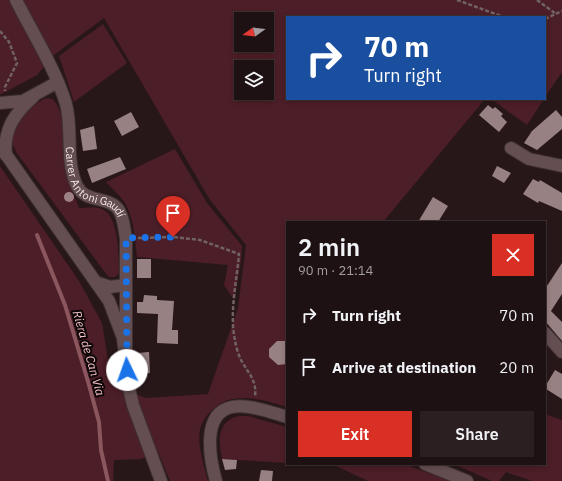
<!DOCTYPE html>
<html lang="en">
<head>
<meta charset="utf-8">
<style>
	body { margin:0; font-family:"IBM Plex Sans",sans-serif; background:#2b1f21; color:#f1f3f6; height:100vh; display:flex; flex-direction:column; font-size:15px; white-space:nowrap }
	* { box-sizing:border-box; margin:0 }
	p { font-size:13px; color:#a19da0 }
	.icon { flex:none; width:22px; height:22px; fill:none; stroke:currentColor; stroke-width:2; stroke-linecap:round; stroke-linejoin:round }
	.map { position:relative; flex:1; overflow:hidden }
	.panel { position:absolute; left:286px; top:221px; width:260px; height:244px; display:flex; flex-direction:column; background:#1e1113; border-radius:0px; box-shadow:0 2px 6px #0003,0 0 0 1px #3c3133 }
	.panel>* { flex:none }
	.hud { position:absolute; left:286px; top:16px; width:260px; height:84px; border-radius:0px; box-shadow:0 2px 6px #0003,0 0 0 1px #3c3133; background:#1a4fa0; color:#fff; overflow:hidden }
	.needle { width:26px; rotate:255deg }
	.controls { position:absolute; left:234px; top:12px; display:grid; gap:8px }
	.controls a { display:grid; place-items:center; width:40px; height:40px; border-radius:0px; background:#1e1113; box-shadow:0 2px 6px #0003,0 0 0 1px #3c3133; font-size:20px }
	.pin { position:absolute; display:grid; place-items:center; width:34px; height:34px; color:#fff; margin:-41px -17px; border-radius:50% 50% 50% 0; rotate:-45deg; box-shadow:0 0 4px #0007 }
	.pin .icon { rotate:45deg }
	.me { position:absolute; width:44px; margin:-22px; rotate:357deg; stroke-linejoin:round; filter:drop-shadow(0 0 3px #0008) }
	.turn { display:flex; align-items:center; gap:14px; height:84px; padding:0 12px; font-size:18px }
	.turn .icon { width:52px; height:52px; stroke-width:2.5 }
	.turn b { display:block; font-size:28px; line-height:34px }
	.round { display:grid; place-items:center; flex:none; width:42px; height:42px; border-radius:0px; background:#2b1f21 }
	.summary { display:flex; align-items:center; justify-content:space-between; height:68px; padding:0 12px }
	h1 { font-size:24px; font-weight:600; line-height:30px }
	.primary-button { display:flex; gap:8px; margin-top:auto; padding:8px 12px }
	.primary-button a { flex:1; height:46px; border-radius:0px; background:#d93025; color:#fff; font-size:16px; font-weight:600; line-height:46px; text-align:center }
	.primary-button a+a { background:#2b1f21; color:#f1f3f6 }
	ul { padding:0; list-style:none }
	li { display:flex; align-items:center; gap:12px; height:52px; padding:0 12px }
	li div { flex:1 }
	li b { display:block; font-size:15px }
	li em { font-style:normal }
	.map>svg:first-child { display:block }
	.green { fill:#4c1e27; fill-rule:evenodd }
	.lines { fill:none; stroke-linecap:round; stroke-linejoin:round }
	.stream { stroke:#8b565e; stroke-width:4 }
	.building { fill:#988183 }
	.street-casing { stroke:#3e3132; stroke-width:14 }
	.path { stroke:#716263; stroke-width:2.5; stroke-dasharray:4 2; stroke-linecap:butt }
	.street { stroke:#644e51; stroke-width:12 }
	.tree { fill:#9d8185 }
	.route { stroke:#1a73e8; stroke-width:7; stroke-dasharray:0 12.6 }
	.labels { text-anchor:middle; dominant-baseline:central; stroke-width:4; stroke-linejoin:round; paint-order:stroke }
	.street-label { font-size:11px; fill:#f4e7e8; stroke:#0c0506 }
	.water-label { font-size:12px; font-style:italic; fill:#f6c1c8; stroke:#0c0506 }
</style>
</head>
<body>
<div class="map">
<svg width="562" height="481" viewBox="0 0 562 481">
	<rect width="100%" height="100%" fill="#281719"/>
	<path class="green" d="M 0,0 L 562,0 L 562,72 L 545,97 L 545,17 L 287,17 L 287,99 L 485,99 L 383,222 L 287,222 L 287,407 C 263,400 232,389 211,411 C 206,416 202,422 200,429 C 197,446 204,465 208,481 L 170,481 L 158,452 L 141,459 L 114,460 L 113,481 L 0,481 L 0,166 L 79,281 L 102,323 L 112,384 L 146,398 L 208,394 L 238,308 L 246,245 L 210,200 L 104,18 L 54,55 L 37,75 L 0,95 ZM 241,19 L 267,19 L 267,45 L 241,45 ZM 241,67 L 267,67 L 267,93 L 241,93 Z
		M 103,24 L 127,63 L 74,102 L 59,56 Z
		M 46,98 L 53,99 C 70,121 64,153 68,179 C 70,189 76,199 79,208 C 87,208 97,206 104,210 C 119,219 119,258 119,274 L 115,277 L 109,277 L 104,271 L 16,152 C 15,148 11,142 11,137 C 11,120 32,105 46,98 Z
		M 491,99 L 544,99 L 527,125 Z
		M 175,149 L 207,203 L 242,246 L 241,261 L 234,300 L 224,285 L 228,265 L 137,257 C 135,239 134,219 125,203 C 120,195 112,189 106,182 Z
		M 545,414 L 562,420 L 562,481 L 532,481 L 506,472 L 499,481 L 492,481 L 454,464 L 545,464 Z
		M 239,416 L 248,416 L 287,427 L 287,463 L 222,459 C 218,441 217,421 239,416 Z
		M 332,464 L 404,464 L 450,481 L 368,481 Z"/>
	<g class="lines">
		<path class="stream" d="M 37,235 L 65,305 L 89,385 L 99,422 L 101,450 L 108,481"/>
	</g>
	<path class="building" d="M 488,105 L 493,109 L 495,107 L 503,114 L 501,116 L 507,122 L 499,132 L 479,115 Z
		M 556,110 L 562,117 L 562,129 L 537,150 L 524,143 L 532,131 Z
		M 131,112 L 139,127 L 122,136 L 114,121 Z
		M 94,126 L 97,149 L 83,151 L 80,130 Z
		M 120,157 L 126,169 L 92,183 L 87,169 Z
		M 497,166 L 511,173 L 504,183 L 492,176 Z
		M 533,179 L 539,182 L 540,180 L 562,193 L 562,211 L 539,201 L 538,203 L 523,194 Z
		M 433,197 L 448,206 L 438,222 L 418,222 Z
		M 137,259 L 151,259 L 151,278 L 137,278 Z
		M 562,263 L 562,294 L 551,311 L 562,322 L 562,341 L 545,321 L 545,289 Z
		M 144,295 L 157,296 L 157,300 L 174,301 L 172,330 L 178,330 L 178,344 L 157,343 L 158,314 L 137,313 L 137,302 L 143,302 Z
		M 277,341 L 287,341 L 287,364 L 278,365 L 269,357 L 269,349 Z
		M 149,352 L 150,373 L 138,374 L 137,353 Z
		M 555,370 L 562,374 L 562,399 L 546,389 L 546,385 Z
		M 222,459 L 237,460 L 236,469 L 225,470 Z
		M 261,470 L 273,471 L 272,481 L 259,481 Z"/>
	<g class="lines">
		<g class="street-casing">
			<g id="street">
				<path id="s1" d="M 16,0 C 33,34 55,68 66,104 C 73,130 65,161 77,186 C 85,203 108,196 118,209 C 124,217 124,229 126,238 L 126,356"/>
				<path d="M 0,103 L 23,101 L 58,82"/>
				<path d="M 0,146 L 109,301 L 123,338 L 128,384 L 133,405 L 161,481"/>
				<path d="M 511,148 L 529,159 L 562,166"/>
				<path d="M 6,155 C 3,129 15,113 34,96"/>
				<path d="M 98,283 L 110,287 L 125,285"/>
				<path d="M 545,333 L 562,352"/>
				<path d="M 425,464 L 467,481"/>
				<path d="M 216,481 C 210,460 201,413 232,407 C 249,404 270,412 287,417"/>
			</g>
		</g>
		<path class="path" d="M 457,0 L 504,17
			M 537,0 L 556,14
			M 545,19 L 562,11
			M 0,31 L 9,42 L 17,63 L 5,87 L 5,91
			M 138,238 L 173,237 L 200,240 L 239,254 C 237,280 229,314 235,340 C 236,346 238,354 241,360 C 248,373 257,380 255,396"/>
		<use href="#street" class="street"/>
	</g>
	<circle class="tree" cx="69" cy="197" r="5"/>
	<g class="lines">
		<path class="route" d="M 127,370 L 126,238 L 173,237"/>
	</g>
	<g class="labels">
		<g class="street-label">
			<text stroke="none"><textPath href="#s1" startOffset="207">Carrer Antoni Gaudí</textPath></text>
		</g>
		<g class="water-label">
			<text transform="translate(89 353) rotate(74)">Riera de Can Via</text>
		</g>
	</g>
</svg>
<div class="controls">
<a><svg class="needle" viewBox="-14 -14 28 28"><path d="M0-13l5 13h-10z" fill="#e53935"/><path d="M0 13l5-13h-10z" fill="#a19da0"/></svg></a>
<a><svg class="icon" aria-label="layers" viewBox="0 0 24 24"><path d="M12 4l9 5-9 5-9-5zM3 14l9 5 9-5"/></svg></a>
</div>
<div class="pin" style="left:173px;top:237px;background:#d93025"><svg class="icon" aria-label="arrive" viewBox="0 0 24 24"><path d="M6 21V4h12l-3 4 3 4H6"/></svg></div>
<svg class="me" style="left:127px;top:370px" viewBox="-20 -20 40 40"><circle r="19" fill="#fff"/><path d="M0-13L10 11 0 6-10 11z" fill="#1a73e8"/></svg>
<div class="hud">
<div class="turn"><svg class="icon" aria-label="right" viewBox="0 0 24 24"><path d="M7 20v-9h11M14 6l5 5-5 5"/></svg><div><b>70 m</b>Turn right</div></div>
</div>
<section class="panel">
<div class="summary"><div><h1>2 min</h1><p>90 m · 21:14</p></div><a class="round" style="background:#d93025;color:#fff"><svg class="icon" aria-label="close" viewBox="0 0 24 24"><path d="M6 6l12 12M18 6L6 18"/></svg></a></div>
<ul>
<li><svg class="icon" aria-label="right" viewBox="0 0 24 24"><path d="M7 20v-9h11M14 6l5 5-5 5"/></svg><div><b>Turn right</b></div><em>70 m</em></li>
<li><svg class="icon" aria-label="arrive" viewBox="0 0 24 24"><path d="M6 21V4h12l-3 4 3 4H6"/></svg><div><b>Arrive at destination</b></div><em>20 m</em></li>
</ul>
<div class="primary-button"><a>Exit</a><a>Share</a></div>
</section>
</div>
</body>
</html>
